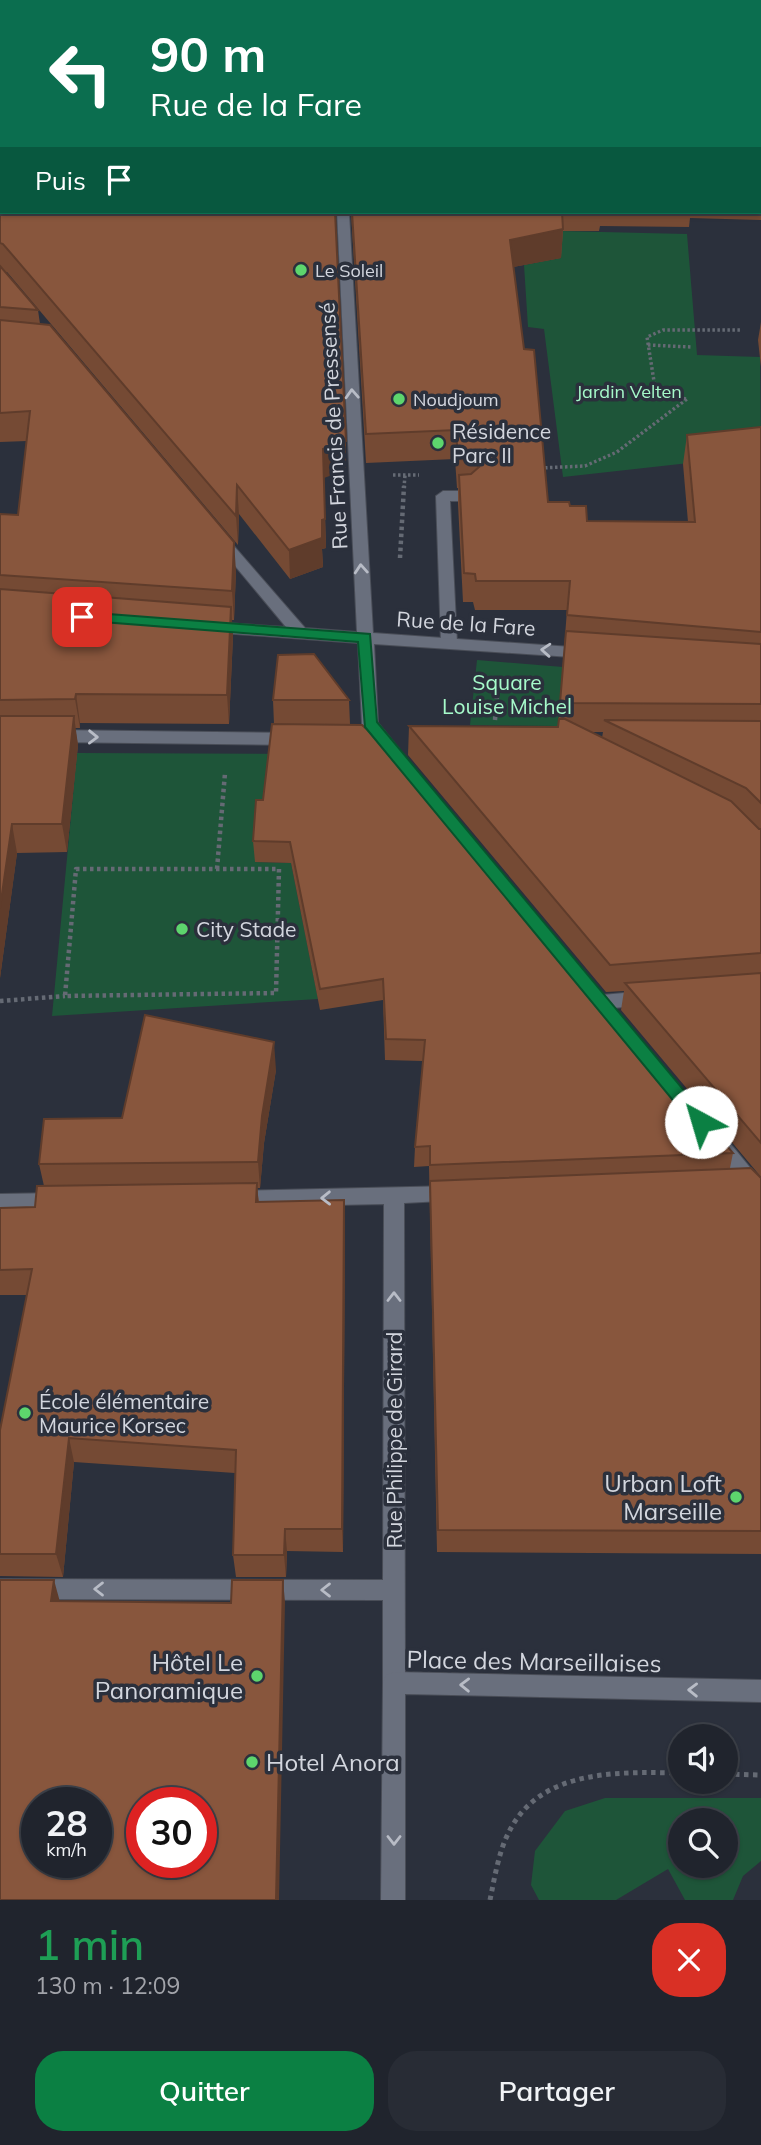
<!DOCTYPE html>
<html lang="fr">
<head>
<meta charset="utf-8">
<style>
	body { margin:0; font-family:Mulish,sans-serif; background:#282c35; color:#f1f3f6; height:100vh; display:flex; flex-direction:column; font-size:26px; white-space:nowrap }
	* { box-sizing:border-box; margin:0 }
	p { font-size:23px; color:#a2a4aa }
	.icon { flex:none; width:38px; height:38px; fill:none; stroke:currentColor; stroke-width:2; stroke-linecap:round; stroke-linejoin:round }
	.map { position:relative; height:1900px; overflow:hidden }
	.drawer { display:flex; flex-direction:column; background:#20242d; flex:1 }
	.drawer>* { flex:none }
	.hud { position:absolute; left:0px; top:0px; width:761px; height:214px; box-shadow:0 2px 5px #0004,0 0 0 2px #3d4149; background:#0b6e4f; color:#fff; overflow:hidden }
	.controls { position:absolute; left:668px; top:1724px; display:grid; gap:14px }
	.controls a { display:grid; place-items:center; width:70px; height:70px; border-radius:50%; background:#20242d; box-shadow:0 2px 5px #0004,0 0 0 2px #3d4149; font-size:35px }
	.speed { position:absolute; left:21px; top:1787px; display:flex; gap:14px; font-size:35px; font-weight:700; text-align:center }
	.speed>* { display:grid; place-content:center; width:91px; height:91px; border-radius:50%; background:#20242d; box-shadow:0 2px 5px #0004,0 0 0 2px #3d4149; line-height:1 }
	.speed small { font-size:18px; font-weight:400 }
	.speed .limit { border:10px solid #d22; background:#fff; color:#111 }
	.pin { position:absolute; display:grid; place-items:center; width:60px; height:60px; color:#fff; margin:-30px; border-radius:14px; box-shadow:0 4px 10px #0006 }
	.me { position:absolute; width:77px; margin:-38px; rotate:321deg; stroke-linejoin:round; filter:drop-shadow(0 0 5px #0008) }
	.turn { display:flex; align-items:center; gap:24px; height:147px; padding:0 35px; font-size:32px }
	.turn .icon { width:91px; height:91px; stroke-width:2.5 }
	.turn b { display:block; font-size:49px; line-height:60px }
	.then { display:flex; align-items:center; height:66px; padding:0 35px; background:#0003; gap:14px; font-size:26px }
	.round { display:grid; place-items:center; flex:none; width:74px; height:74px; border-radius:28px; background:#282c35 }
	.overview { display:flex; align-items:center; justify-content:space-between; height:119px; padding:0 35px }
	h1 { font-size:42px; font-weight:600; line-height:52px; color:#1e9e55 }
	.primary-button { display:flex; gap:14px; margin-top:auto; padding:14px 35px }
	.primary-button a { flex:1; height:80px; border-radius:28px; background:#0b8043; color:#fff; font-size:28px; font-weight:600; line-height:80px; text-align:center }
	.primary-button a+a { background:#282c35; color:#f1f3f6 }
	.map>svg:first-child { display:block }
	.green { fill:#1e5539; fill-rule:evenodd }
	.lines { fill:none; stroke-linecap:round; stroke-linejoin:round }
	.lane-casing { stroke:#494d57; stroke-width:2 }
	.street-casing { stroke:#494d57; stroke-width:2 }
	.secondary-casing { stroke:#494d57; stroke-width:2 }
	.path-far2 { stroke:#656a74; stroke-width:3.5; stroke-dasharray:2.5 2.5; stroke-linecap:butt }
	.path-far1 { stroke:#656a74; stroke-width:4.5; stroke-dasharray:3.5 3.5; stroke-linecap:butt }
	.path { stroke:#656a74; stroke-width:5; stroke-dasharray:4.5 4.5; stroke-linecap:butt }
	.lane { fill:#696f7d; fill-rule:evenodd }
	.street { fill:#696f7d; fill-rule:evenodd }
	.secondary { fill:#696f7d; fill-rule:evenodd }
	.wall { fill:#754a34; fill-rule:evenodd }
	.shaded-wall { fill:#5f3c2b }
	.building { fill:#88563d; stroke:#5f3c2b; stroke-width:2; fill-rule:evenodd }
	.oneway { stroke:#b8bcc6 }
	.route { fill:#0b8043; stroke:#07532c; stroke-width:2 }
	.poi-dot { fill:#5dd56d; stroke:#2b303c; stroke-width:2.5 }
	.labels { text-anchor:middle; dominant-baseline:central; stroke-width:7; stroke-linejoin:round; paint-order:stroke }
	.far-poi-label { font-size:18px; fill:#d3d6de; stroke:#2b303c; text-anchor:start }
	.far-park-label { font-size:18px; fill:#a6faca; stroke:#2b303c }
	.street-label { font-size:21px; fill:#d3d6de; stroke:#2b303c }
	.poi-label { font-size:21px; fill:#d3d6de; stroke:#2b303c; text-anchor:start }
	.park-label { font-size:21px; fill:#a6faca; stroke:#2b303c }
	.near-poi-label { font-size:24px; fill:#d3d6de; stroke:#2b303c; text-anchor:end }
	.near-street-label { font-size:24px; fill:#d3d6de; stroke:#2b303c }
</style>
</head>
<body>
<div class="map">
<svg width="761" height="1900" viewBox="0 0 761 1900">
	<rect width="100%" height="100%" fill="#2b303c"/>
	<path class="green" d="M 559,231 L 687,234 L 697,355 L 760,357 L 761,455 L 563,477 L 544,329 L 528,327 L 524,265 L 561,258 Z
		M 477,660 L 563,667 L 558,726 L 470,725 Z
		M 77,753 L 305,754 L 255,862 L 291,863 L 318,999 L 52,1016 Z
		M 605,1798 L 761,1798 L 761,1861 L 743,1876 L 733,1900 L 685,1900 L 668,1869 L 616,1900 L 539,1900 L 531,1885 L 535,1851 L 565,1811 ZM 681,1820 L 726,1820 L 726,1866 L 681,1866 Z"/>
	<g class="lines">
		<g class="lane-casing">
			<path id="lane" d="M 443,491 L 468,491 L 475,496 L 468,501 L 450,501 L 457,643 L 449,648 L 441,643 L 436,496 Z"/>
		</g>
		<g class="street-casing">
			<path id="street" d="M 337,212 L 349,212 L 373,633 L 586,648 L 594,653 L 586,658 L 374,644 L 378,723 L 399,749 L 391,755 L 385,753 L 362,724 L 358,643 L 209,632 L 201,627 L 209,622 L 286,627 L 216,543 L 216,537 L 226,537 L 305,628 L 357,632 Z
				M 52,730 L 294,733 L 302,739 L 294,745 L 52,742 L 44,736 Z
				M 646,991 L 652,993 L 655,998 L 652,1003 L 646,1005 L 602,1009 L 596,1007 L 593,1002 L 596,997 L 602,995 Z
				M 718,1135 L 725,1137 L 761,1181 L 761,1203 L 754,1201 L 711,1149 L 709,1143 L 711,1137 Z
				M 454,1186 L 461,1188 L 464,1194 L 461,1200 L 404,1203 L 405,1683 L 402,1691 L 394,1694 L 386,1691 L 383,1683 L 383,1600 L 0,1599 L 0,1579 L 383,1580 L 384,1204 L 237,1207 L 230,1205 L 227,1199 L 230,1193 L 237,1191 Z
				M 58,1193 L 65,1195 L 68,1201 L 65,1207 L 58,1209 L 0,1210 L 0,1194 Z"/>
		</g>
		<g class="secondary-casing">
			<path id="secondary" d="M 394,1672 L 761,1680 L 761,1702 L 405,1694 L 405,1900 L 381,1900 L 383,1683 L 386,1675 Z"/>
		</g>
		<path class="path-far2" d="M 648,345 L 691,347
			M 686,399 L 656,394 L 647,337 L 663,330 L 742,330
			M 540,468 L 585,466 L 617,452 L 687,399
			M 393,475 L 419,475
			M 404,488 L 405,475"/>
		<path class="path-far1" d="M 400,558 L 404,486
			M 495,720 L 498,682 L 501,680
			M 76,869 L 279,869 L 276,993 L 65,996 Z
			M 217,869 L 225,773
			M 0,1001 L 65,996"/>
		<path class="path" d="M 726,1774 L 761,1775
			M 490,1900 C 495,1876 499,1849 511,1828 C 544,1768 622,1772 681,1773"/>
		<use href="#lane" class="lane"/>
		<use href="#street" class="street"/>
		<use href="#secondary" class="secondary"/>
	</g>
	<path class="wall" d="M 0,0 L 761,0 L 761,220 L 690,218 L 689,227 L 600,226 L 599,231 L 563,231 L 561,258 L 513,267 L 524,349 L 548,502 L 570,506 L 587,521 L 688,522 L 683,464 L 687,435 L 761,427 L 761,1177 L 621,1010 L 624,991 L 606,992 L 408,755 L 409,726 L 558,727 L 567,610 L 475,610 L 473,602 L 463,602 L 458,504 L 458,488 L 457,488 L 455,459 L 366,463 L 351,212 L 760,212 L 760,2 L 2,2 L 346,470 L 324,477 L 326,548 L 322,549 L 323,567 L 290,579 L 239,514 L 238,545 L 7,272 L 5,272 L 38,310 L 40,324 L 236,571 L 234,620 L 232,620 L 233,636 L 229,724 L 80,723 L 80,728 L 75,728 L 78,745 L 67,852 L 17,853 L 0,978 L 0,514 L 18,515 L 27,441 L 0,442 ZM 589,732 L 603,732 L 602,738 Z
		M 761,322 L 761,367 L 758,340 Z
		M 273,700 L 349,700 L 350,724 L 733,1153 L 730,1168 L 761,1178 L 761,1554 L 437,1552 L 429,1166 L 414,1167 L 415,1147 L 423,1061 L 385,1060 L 383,1000 L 320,1010 L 291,863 L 255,862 L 253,841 L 263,800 L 274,724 Z
		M 276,1070 L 264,1143 L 260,1188 L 257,1188 L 259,1202 L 345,1226 L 343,1552 L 287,1551 L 286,1577 L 236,1577 L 233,1555 L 235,1473 L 74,1462 L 63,1577 L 0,1576 L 0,1430 L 27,1295 L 0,1295 L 0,1208 L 35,1207 L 44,1186 L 39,1164 L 122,1118 Z"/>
	<path class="shaded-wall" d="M 563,229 L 561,258 L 508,268 L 510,240 Z
		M 346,441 L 346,470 L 324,478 L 323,449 Z
		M 237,485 L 239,514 L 238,545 L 236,516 Z
		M 325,519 L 326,548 L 322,549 L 323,567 L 290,579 L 289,550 L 322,520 Z
		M 234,542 L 236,571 L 234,620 L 232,591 Z
		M 231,607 L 233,636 L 229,724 L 227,695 Z
		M 76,694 L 80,723 L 80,728 L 75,699 Z
		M 74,716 L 78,745 L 67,852 L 62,824 Z
		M 12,824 L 17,853 L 0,978 L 0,908 Z
		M 274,1042 L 276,1070 L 264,1143 L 260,1188 L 258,1162 L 262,1116 Z
		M 257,1183 L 259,1209 L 256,1202 Z
		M 344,1200 L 345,1226 L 343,1552 L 342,1529 Z
		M 69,1438 L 74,1462 L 63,1577 L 56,1554 Z
		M 285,1529 L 287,1551 L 286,1577 L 284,1555 Z
		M 54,1580 L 60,1602 L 51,1601 Z
		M 283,1580 L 285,1602 L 279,1900 L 276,1900 Z"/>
	<path class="building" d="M 0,0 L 761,0 L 761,191 L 760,191 L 760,2 L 2,2 L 2,212 L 335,212 L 346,441 L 323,449 L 325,519 L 322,520 L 322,538 L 289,550 L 237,485 L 236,516 L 3,244 L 0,243 Z
		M 352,212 L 562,212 L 563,229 L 510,240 L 524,349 L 534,350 L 548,502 L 569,502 L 570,506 L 586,506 L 587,521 L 695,522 L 687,435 L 761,427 L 761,632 L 567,615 L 570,581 L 476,581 L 475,574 L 464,573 L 459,475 L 471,474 L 479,467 L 471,460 L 458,459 L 456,430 L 366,434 Z
		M 0,266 L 38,310 L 0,307 Z
		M 0,320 L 50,325 L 234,542 L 232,591 L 0,575 L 0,514 L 18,515 L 30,411 L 0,413 Z
		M 0,589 L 231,607 L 227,695 L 76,694 L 75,699 L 0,700 Z
		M 566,631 L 761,644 L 761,704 L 560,703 Z
		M 314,654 L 349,700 L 273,700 L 278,655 Z
		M 0,716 L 74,716 L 62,824 L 12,824 L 0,908 Z
		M 559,719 L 565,719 L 731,801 L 759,829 L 761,829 L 761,953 L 610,965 L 409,726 L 558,727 Z
		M 604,720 L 761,721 L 761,803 L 746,788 Z
		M 272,724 L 362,725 L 371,733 L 383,733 L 733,1153 L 430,1165 L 430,1146 L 415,1147 L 425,1040 L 386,1039 L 383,979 L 320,989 L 290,842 L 253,841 L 256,800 L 263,800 Z
		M 761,973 L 761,1143 L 625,983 Z
		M 145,1015 L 274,1042 L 262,1116 L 258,1162 L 39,1164 L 44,1119 L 122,1118 Z
		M 751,1168 L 761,1178 L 761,1531 L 438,1530 L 430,1181 Z
		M 257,1183 L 256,1202 L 344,1200 L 342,1529 L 285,1529 L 284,1555 L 233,1555 L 236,1450 L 69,1438 L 56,1554 L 0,1554 L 0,1430 L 32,1269 L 0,1270 L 0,1208 L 35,1207 L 37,1186 Z
		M 0,1580 L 54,1580 L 51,1601 L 231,1603 L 232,1580 L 283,1580 L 276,1900 L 0,1900 ZM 37,1802 L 96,1802 L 96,1862 L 37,1862 ZM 142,1802 L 201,1802 L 201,1862 L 142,1862 Z"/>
	<defs><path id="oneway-chevron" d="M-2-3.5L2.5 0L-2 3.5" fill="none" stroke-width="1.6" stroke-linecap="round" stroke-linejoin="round" transform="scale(1.75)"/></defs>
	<g class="oneway">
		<use href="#oneway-chevron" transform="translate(352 394) rotate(-93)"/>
		<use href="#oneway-chevron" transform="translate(361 569) rotate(-94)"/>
		<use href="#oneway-chevron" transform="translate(546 650) rotate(-176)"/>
		<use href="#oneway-chevron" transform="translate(93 737) rotate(1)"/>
		<use href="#oneway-chevron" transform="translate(326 1198) rotate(179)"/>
		<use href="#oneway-chevron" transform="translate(394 1297) rotate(-90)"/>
		<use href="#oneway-chevron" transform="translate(99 1589) rotate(-180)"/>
		<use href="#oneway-chevron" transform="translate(326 1590) rotate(-180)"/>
		<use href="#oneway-chevron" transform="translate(465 1685) rotate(-179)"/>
		<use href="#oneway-chevron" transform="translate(693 1690) rotate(-179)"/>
		<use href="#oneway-chevron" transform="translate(394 1840) rotate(90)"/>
	</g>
	<path class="route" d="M 82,612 L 370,634 L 377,722 L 707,1118 L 710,1122 L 707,1127 L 695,1127 L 365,727 L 358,642 L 77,620 L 77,614 Z"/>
	<g class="poi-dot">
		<circle cx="301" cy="270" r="7"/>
		<circle cx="399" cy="399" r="7"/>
		<circle cx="438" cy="443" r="7"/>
		<circle cx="182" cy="929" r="7"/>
		<circle cx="25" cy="1413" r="7"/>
		<circle cx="736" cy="1497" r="7"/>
		<circle cx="257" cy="1676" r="7"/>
		<circle cx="252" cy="1762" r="7"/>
	</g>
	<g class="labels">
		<g class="far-poi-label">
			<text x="315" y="270">Le Soleil</text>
			<text x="413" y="399">Noudjoum</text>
		</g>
		<g class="far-park-label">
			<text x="629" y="391">Jardin Velten</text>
		</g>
		<g class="street-label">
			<text transform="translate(333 426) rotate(-93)">Rue Francis de Pressensé</text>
			<text transform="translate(466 623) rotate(4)">Rue de la Fare</text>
			<text transform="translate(394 1440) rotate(-90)">Rue Philippe de Girard</text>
		</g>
		<g class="poi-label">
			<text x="452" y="431">Résidence<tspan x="452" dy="24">Parc II</tspan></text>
			<text x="196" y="929">City Stade</text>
			<text x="39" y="1401">École élémentaire<tspan x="39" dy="24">Maurice Korsec</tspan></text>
		</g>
		<g class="park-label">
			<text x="507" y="682">Square<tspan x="507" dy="24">Louise Michel</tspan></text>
		</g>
		<g class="near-poi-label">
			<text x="722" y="1483">Urban Loft<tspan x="722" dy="28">Marseille</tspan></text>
			<text x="243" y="1662">Hôtel Le<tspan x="243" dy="28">Panoramique</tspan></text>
			<text x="266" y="1762" text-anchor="start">Hotel Anora</text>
		</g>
		<g class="near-street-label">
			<text transform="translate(534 1661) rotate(1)">Place des Marseillaises</text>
		</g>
	</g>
</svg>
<div class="controls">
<a><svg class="icon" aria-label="sound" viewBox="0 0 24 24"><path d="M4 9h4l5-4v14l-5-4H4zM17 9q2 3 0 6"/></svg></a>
<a><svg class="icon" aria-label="search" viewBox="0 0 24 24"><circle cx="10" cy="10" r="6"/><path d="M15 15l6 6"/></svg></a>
</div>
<div class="speed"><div>28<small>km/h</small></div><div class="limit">30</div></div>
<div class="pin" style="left:82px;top:617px;background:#d93025"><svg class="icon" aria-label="arrive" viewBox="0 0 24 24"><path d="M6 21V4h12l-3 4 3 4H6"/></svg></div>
<svg class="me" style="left:701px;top:1122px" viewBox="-20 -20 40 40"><circle r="19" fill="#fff"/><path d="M0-13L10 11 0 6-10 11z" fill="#0b8043"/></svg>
<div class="hud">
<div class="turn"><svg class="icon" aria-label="left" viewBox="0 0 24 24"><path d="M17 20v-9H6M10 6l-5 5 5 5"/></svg><div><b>90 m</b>Rue de la Fare</div></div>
<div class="then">Puis<svg class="icon" aria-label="arrive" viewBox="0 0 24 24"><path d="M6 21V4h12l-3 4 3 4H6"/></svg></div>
</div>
</div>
<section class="drawer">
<div class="overview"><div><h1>1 min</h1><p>130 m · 12:09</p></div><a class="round" style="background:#d93025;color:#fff"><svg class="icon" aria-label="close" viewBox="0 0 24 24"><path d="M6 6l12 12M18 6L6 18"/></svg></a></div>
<div class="primary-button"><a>Quitter</a><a>Partager</a></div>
</section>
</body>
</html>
